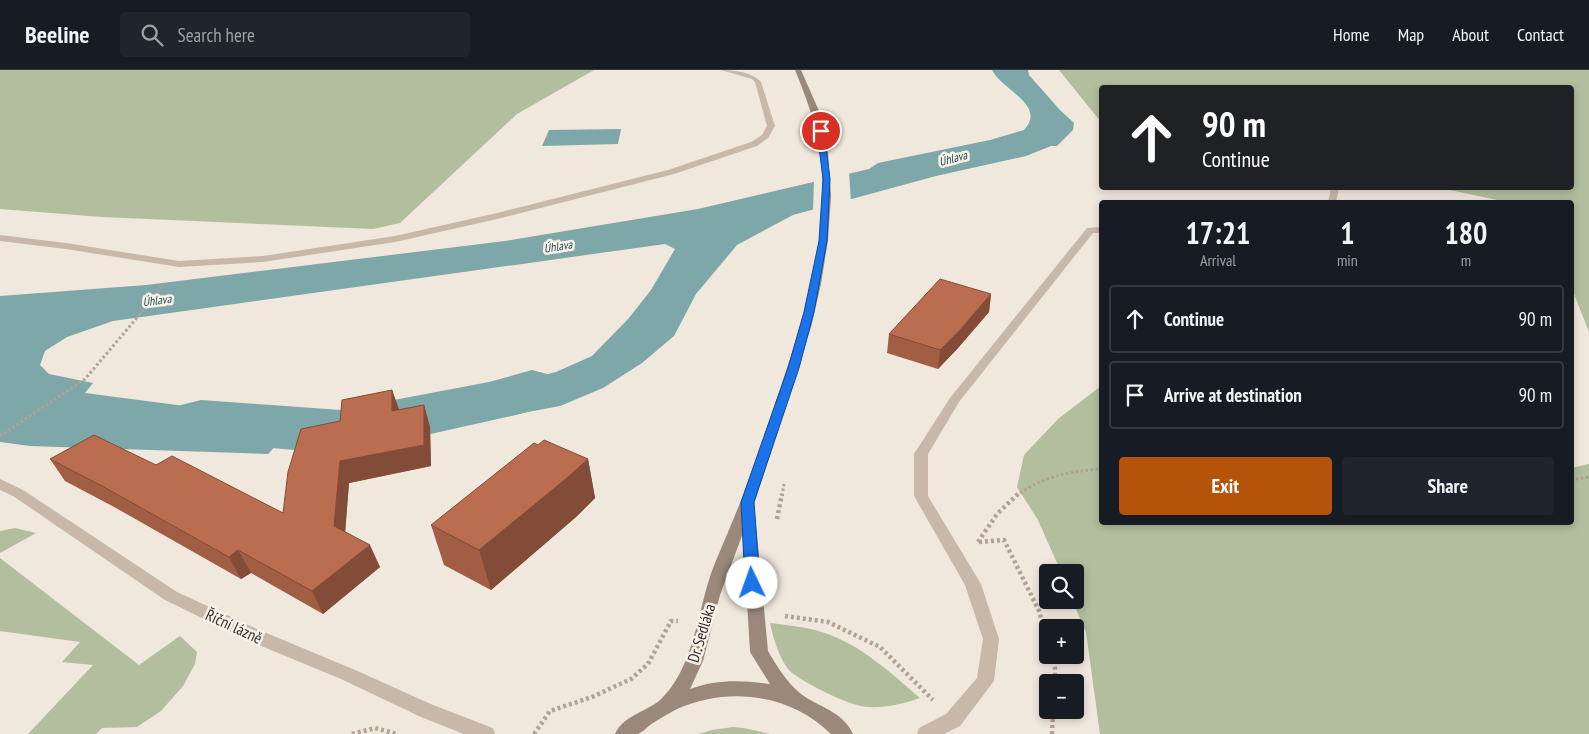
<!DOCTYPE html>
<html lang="en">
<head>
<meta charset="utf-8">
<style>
	body { margin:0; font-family:"PT Sans Narrow",sans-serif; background:#20242c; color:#f1f3f6; height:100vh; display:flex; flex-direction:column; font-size:19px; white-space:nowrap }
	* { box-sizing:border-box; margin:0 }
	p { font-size:16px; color:#9ea1a6 }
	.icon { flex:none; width:28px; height:28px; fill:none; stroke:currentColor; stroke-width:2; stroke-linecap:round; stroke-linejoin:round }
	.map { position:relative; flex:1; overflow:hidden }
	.sheet { position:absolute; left:1099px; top:130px; width:475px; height:325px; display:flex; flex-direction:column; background:#171b24; border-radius:5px; box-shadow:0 2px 8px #0003 }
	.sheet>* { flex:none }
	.guide { position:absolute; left:1099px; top:15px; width:475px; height:105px; border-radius:5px; box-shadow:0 2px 8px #0003; background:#202124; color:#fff; overflow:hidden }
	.controls { position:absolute; left:1039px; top:494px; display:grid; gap:10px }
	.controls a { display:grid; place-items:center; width:45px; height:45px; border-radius:5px; background:#171b24; box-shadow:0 2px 8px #0003; font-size:25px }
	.pin { position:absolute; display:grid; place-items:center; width:42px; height:42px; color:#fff; margin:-21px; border:2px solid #fff; border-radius:50%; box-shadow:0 1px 5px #0007 }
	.me { position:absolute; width:55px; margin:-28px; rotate:357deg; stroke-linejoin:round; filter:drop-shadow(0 0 4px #0008) }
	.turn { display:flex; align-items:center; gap:18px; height:105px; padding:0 20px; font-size:22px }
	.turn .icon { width:65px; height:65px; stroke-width:2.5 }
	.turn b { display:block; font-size:35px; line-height:42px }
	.eta { display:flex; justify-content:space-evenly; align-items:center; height:85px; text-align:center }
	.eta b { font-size:30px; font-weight:800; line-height:35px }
	.action { display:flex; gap:10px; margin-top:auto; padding:10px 20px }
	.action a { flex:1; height:58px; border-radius:5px; background:#b45309; color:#fff; font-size:20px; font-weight:800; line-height:58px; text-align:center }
	.action a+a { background:#20242c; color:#f1f3f6 }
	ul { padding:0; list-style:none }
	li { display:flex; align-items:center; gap:15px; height:68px; margin:0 10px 8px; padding:0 10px; border:2px solid #363941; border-radius:5px }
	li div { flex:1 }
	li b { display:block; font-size:19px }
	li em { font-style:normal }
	header { display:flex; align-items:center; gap:30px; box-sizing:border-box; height:70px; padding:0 25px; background:#171b24; border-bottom:1px solid #363941 }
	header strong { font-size:24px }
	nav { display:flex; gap:28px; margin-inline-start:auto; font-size:18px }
	.search { width:350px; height:45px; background:#20242c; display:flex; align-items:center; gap:12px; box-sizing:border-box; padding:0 18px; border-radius:5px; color:#9ea1a6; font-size:19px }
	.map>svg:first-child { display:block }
	.green { fill:#b2be9e }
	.water { fill:#7ea7aa }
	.pier { fill:#f0e7dd }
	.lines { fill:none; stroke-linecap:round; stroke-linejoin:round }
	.river { fill:#7ea7aa; fill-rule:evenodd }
	.path-far2 { stroke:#b2a294; stroke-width:2.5; stroke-dasharray:2 2; stroke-linecap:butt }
	.path-far1 { stroke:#b2a294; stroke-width:3; stroke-dasharray:2.5 2.5; stroke-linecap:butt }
	.path { stroke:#b2a294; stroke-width:4.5; stroke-dasharray:3 3; stroke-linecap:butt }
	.service { fill:#c7b8aa; fill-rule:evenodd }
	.minor { fill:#c7b8aa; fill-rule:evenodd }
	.secondary { fill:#9a887b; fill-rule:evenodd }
	.wall { fill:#a15e45 }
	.shaded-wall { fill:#834c38 }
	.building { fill:#bb6d50; stroke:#834c38 }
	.route { fill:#1a73e8; stroke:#114b97 }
	.labels { text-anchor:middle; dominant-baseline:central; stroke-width:5; stroke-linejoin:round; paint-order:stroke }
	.far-water-label { font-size:12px; font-style:italic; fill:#224e53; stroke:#f8f1e9 }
	.near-street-label { font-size:16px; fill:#352d29; stroke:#f8f1e9 }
</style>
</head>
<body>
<header>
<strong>Beeline</strong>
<div class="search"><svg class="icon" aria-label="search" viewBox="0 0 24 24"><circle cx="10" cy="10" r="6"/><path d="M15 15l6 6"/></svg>Search here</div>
<nav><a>Home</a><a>Map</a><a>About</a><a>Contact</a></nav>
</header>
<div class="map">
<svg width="1589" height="664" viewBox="0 0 1589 664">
	<rect width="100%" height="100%" fill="#f0e7dd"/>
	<path class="green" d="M 0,0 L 594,0 L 517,44 L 400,153 L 373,159 L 102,147 L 0,139 Z
		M 1059,0 L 1589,0 L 1589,262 L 1571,216 L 1571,132 L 1507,132 L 1440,118 L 1571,118 L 1571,18 L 1101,18 L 1101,52 Z
		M 1101,316 L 1101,452 L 1571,452 L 1571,398 L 1589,394 L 1589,664 L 1100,664 L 1086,562 L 1072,530 L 1075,530 L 1075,502 L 1061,502 L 1038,450 L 1017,417 L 1024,385 L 1058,349 Z
		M 15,458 L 36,463 L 0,483 L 0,461 Z
		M 0,488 L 139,595 L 180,566 L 197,582 L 195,594 L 183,616 L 161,641 L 137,657 L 102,658 L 96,664 L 28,664 L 93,595 L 62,592 L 80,572 L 0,561 Z
		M 770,553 C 787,555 806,557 822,562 C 860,574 891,603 920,628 C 903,634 886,638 867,637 C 850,636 804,613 791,602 C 780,592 773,567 770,553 Z
		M 733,657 L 744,658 L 770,664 L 698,664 L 712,660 Z"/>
	<path class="water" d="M 992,0 L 1028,0 L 1029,5 L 1060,40 L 1074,53 L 1073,60 L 1057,76 L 1051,76 L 1026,86 L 936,106 L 793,145 L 737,175 L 696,224 L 674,266 L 642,293 L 603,318 L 560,336 L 448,357 L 439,331 L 556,302 L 592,286 L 629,248 L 651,220 L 675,179 L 665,174 L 113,251 L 67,267 L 45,281 L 40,295 L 49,304 L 93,313 L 85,323 L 299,351 L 268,384 L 30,376 L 0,372 L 0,226 L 146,215 L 505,171 L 698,139 L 869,99 L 878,93 L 990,70 L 1024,60 C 1047,35 1003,21 992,0 Z
		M 621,59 L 618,74 L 542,76 L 549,60 Z"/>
	<path class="pier" d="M 849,101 L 851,132 L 813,143 L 814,109 Z"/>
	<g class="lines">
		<path class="river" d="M 532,300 L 555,306 L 565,320 L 555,334 L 520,344 L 341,384 L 201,372 L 177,366 L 167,351 L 177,336 L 201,330 L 341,340 L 489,312 Z"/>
		<path class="path-far2" d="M 140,244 L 163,214"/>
		<path class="path-far1" d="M 0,366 L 85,309 L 141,243
			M 1571,410 L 1589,407
			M 782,426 L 784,414
			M 1016,426 C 1041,407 1071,401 1101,399"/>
		<path class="path" d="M 777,449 L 782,424
			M 978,472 L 997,444 L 1018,424
			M 979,472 L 1004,470 L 1039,541 L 1048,570
			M 785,546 L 828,552 L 880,577 L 933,630
			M 1052,585 L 1055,598 L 1055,612
			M 352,664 L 375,658 L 397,664
			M 534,664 L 550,641 L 592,627 L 631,609 L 648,594 L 671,551 L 678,551
			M 1052,664 L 1053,640"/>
		<path class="service" d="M 758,10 L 761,12 L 775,56 L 768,68 L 757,76 L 674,104 L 497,149 L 395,172 L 263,192 L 179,197 L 66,179 L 0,171 L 0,165 L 66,173 L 179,191 L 263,186 L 395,166 L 497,143 L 668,100 L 751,72 L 762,65 L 767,56 L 755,12 Z
			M 1331,118 L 1339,118 L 1336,132 L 1328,132 Z
			M 1101,157 L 1101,163 L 1093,163 L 959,332 L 928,384 L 928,426 L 981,514 L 999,569 L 994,611 L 960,656 L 944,664 L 917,664 L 919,658 L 946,644 L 977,608 L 983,569 L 965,515 L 914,426 L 914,384 L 950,328 L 1087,158 Z"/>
		<path class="minor" d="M 721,0 C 734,0 752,2 761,12 L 756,13 L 752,9 Z
			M 0,409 L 23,420 L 177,522 L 259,560 L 353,599 L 433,635 L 493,658 L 495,664 L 464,664 L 421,647 L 341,609 L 247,570 L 165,530 L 13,426 L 0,420 Z"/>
		<path class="secondary" d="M 795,0 L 801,0 L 819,41 L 828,83 L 831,126 L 828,170 L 821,214 L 811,257 L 754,434 L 768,581 C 776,595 788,614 801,624 C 818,637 843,641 853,664 L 831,664 C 790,624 729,616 677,639 C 669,643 661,648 653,653 C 648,656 643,662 638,664 C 631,664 621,664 615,664 C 623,646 645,642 659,631 C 668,623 676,611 681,601 C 698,567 701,527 715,493 C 725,469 735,446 744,423 C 757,389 768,354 780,319 C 805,245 831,162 820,83 C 816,53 806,27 795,0 ZM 743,463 L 750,582 L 770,614 C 743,610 716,609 690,619 L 703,591 L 720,525 Z"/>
	</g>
	<path class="wall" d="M 991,224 L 989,242 L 958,278 L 938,299 L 887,283 L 889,264 Z
		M 392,320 L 399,340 L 424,335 L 430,357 L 431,396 L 349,413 L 345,462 L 380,497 L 323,544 L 251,503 L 241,509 L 116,438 L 65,411 L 50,389 L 156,395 L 283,443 L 340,351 Z
		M 588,389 L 595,428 L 576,447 L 491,520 L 444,495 L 431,455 Z"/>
	<path class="shaded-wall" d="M 991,224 L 989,242 L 958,278 L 938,299 L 940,280 Z
		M 392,320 L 400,342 L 392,341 Z
		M 424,335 L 430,357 L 431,396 L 349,413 L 344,478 L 334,456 L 340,391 Z
		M 588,389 L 595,428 L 576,447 L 491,520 L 479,480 Z
		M 370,475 L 380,497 L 323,544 L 312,521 Z
		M 238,480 L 251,503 L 241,509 L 229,487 Z"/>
	<path class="building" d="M 940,209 L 991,224 L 960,260 L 940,280 L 889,264 Z
		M 392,320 L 392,341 L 424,335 L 424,375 L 340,391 L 334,456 L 370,475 L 312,521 L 238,480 L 229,487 L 102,416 L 50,389 L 94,365 L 156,395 L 172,386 L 283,443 L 288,402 L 301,359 L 340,351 L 342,330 Z
		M 544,370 L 588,389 L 567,408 L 479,480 L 431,455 L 534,373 L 538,375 Z"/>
	<path class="route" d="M 821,59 L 824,61 L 830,109 L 827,171 L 814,242 L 799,298 L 754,432 L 760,513 L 757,517 L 752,518 L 747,517 L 745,513 L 741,432 L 788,298 L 804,242 L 819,171 L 823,109 L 817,61 Z"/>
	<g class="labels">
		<g class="far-water-label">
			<text transform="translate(953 88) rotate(-15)">Úhlava</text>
			<text transform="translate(558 176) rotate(-9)">Úhlava</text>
			<text transform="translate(157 230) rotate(-7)">Úhlava</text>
		</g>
		<g class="near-street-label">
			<text transform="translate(234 556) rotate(25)">Říční lázně</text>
			<text transform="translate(701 563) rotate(-73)">Dr. Sedláka</text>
		</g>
	</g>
</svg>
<div class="controls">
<a><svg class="icon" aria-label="search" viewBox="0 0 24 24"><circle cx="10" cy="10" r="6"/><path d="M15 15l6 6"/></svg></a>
<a>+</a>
<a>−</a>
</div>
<div class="pin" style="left:821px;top:61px;background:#d93025"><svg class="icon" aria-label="arrive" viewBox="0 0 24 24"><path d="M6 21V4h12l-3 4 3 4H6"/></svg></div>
<svg class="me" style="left:752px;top:513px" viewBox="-20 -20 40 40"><circle r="19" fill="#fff"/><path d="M0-13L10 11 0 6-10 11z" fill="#1a73e8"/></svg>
<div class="guide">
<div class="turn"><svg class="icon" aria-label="ahead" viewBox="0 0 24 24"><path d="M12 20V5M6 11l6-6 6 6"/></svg><div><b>90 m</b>Continue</div></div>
</div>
<section class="sheet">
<div class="eta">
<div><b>17:21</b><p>Arrival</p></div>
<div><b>1</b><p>min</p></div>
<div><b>180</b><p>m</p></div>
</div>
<ul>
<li><svg class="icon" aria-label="ahead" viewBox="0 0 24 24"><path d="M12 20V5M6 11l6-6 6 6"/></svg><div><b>Continue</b></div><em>90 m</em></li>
<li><svg class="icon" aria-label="arrive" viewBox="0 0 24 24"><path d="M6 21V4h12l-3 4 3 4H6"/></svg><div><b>Arrive at destination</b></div><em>90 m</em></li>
</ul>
<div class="action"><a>Exit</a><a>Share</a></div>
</section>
</div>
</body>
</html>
